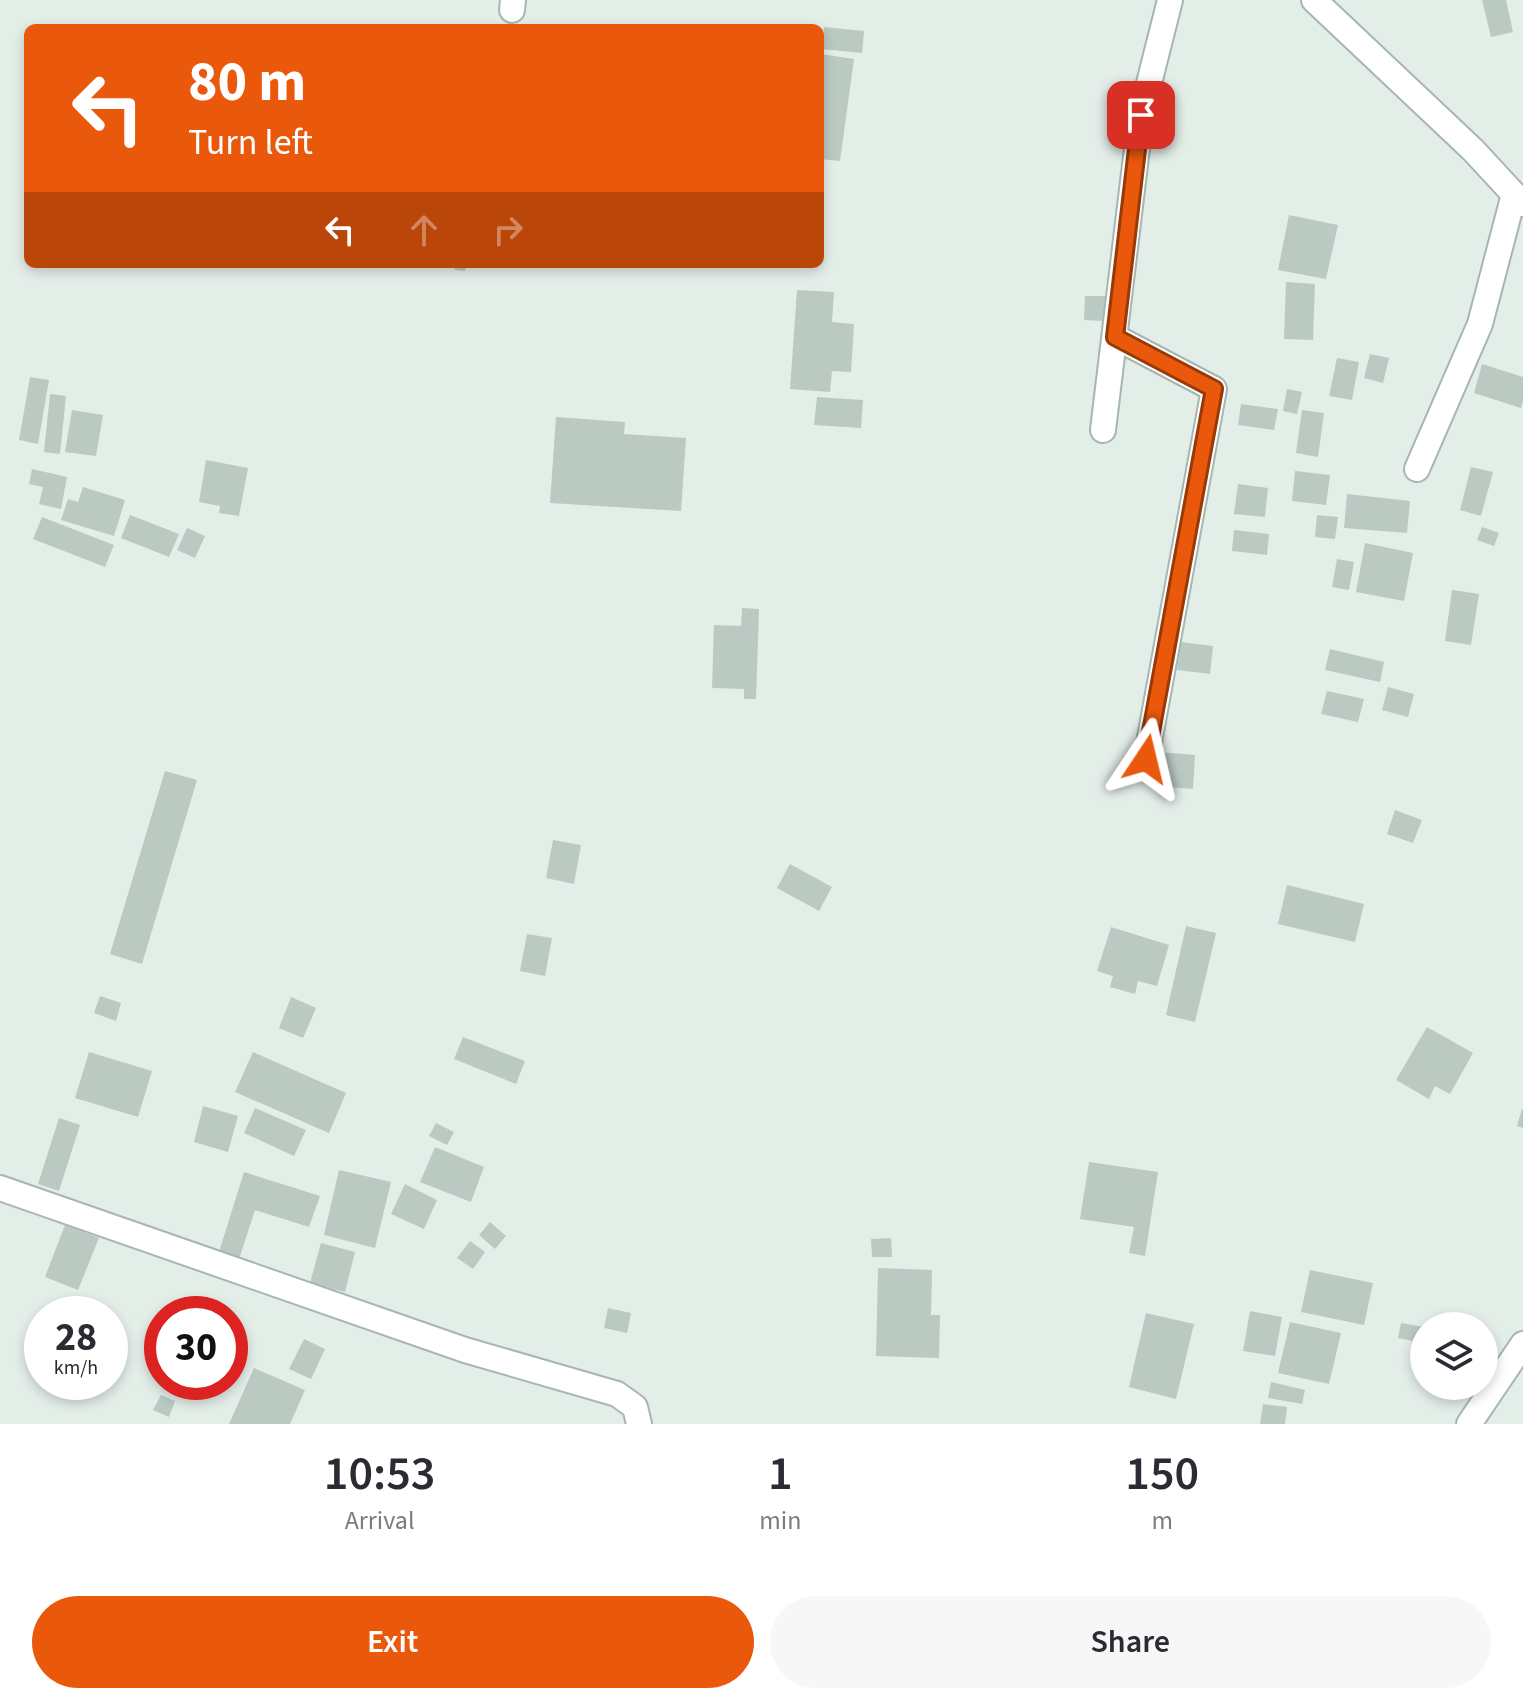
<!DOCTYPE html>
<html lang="en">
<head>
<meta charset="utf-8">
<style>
	body { margin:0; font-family:"Source Sans 3",sans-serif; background:#f7f7f7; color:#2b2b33; height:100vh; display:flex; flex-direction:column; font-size:30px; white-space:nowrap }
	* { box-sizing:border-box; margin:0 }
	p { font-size:26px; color:#7c7c81 }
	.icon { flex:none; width:44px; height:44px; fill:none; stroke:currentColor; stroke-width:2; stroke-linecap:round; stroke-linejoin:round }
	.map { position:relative; height:1424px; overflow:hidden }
	.details { display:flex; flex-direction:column; background:#fff; flex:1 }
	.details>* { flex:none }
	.guide { position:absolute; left:24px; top:24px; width:800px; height:244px; border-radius:12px; box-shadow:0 4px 12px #0003; background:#ea580c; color:#fff; overflow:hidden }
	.buttons { position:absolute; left:1410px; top:1312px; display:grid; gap:16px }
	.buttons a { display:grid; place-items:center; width:88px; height:88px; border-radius:50%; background:#fff; box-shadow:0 4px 12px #0003; font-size:40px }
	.speed { position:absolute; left:24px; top:1296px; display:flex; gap:16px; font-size:40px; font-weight:700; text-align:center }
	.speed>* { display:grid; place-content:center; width:104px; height:104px; border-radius:50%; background:#fff; box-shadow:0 4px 12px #0003; line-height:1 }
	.speed small { font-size:20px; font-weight:400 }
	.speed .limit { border:12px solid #d22; background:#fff; color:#111 }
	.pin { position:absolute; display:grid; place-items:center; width:68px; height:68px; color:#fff; margin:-34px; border-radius:16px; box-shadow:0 4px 12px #0006 }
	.me { position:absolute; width:88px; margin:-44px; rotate:10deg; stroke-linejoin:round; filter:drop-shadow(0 0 6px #0008) }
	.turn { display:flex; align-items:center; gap:28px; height:168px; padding:0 32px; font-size:36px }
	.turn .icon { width:104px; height:104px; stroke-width:2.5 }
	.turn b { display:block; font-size:56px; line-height:68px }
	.lanes { display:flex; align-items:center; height:76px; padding:0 32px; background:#0003; justify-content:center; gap:40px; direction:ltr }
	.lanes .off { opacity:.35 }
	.eta { display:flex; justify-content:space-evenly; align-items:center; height:136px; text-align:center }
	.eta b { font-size:48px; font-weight:600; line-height:56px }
	.cta { display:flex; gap:16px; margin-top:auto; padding:16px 32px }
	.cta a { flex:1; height:92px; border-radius:48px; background:#ea580c; color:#fff; font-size:32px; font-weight:600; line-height:92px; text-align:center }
	.cta a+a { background:#f7f7f7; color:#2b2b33 }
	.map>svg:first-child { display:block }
	.building { fill:#bac9c2 }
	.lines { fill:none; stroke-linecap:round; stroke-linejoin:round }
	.street-casing { stroke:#a6b6b0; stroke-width:28 }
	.street { stroke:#fff; stroke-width:24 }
	.route-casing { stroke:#983908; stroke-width:20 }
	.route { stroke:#ea580c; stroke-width:14 }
</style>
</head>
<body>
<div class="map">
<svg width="1523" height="1424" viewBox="0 0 1523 1424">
	<rect width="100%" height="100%" fill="#e4eee9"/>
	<path class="building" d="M 1482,0 L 1506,0 L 1513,32 L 1491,37 Z
		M 824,27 L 864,31 L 862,53 L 822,49 Z
		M 820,54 L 854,59 L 840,161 L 820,159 Z
		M 1289,215 L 1338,225 L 1326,279 L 1278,270 Z
		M 455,264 L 466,264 L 465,271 L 455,270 Z
		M 1286,282 L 1315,284 L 1313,340 L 1284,339 Z
		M 797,290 L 834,292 L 832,322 L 854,324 L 851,372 L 832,371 L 830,392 L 790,389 Z
		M 1085,296 L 1105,296 L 1104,321 L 1084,320 Z
		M 1370,354 L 1389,358 L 1383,383 L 1364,378 Z
		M 1337,358 L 1359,362 L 1352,400 L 1329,396 Z
		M 1482,364 L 1523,377 L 1523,401 L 1521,408 L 1474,393 Z
		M 30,377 L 49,380 L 38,444 L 19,440 Z
		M 1287,389 L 1302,392 L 1297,414 L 1283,411 Z
		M 50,394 L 66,396 L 60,454 L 44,452 Z
		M 817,397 L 863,400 L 861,428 L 814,425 Z
		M 1241,404 L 1278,409 L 1274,430 L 1238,425 Z
		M 72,410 L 103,415 L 96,456 L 65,452 Z
		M 1302,410 L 1324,413 L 1318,457 L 1296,453 Z
		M 556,417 L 625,422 L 624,434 L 686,438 L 681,511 L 550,503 Z
		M 206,460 L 248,468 L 239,516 L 219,513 L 220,506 L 199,502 Z
		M 1471,467 L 1493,472 L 1481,516 L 1460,510 Z
		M 32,469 L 67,477 L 61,509 L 39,504 L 43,487 L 29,484 Z
		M 1295,471 L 1330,475 L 1326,505 L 1292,501 Z
		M 1238,484 L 1268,488 L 1265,517 L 1234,514 Z
		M 83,487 L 125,500 L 114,536 L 61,520 L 68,499 L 78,502 Z
		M 1347,494 L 1410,501 L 1407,533 L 1344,528 Z
		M 130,515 L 179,534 L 169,557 L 121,538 Z
		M 1317,515 L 1338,517 L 1335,539 L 1315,537 Z
		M 42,517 L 114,545 L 105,567 L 33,539 Z
		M 1482,527 L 1499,533 L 1494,546 L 1477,540 Z
		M 187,528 L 205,536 L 195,558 L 177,550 Z
		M 1234,530 L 1269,534 L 1267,555 L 1232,551 Z
		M 1365,543 L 1413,553 L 1404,601 L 1356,592 Z
		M 1337,559 L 1354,562 L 1349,590 L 1332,587 Z
		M 1452,590 L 1479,594 L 1471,645 L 1445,641 Z
		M 742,608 L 759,609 L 756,699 L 744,699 L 744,689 L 712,688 L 714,625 L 741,626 Z
		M 1181,642 L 1213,646 L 1210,674 L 1177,670 Z
		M 1330,649 L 1384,662 L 1380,682 L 1325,670 Z
		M 1388,687 L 1414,694 L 1408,717 L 1382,710 Z
		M 1327,691 L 1364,699 L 1358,722 L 1321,714 Z
		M 1159,752 L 1195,755 L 1193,789 L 1157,786 Z
		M 165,771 L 197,780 L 142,964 L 110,954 Z
		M 1395,810 L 1422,820 L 1413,843 L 1387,834 Z
		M 553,840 L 581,845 L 574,884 L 546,878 Z
		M 790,864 L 832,887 L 819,911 L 777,888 Z
		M 1287,885 L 1364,904 L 1355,942 L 1278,924 Z
		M 1186,926 L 1216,933 L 1195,1022 L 1166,1015 Z
		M 1111,927 L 1169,945 L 1157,986 L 1138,981 L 1135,994 L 1110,987 L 1113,976 L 1097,971 Z
		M 527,934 L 552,938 L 545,976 L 520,971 Z
		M 100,996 L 121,1003 L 116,1021 L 94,1013 Z
		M 291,997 L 316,1008 L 303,1038 L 279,1028 Z
		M 1427,1027 L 1473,1053 L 1450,1094 L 1435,1086 L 1429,1099 L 1396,1080 Z
		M 463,1037 L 525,1061 L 516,1084 L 454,1059 Z
		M 89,1052 L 152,1071 L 138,1117 L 75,1098 Z
		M 253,1052 L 346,1093 L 329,1133 L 235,1092 Z
		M 203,1106 L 238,1116 L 228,1152 L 194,1142 Z
		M 255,1108 L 306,1130 L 294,1156 L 244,1133 Z
		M 1522,1109 L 1523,1110 L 1523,1128 L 1517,1126 Z
		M 59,1118 L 80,1125 L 59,1191 L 38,1184 Z
		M 436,1123 L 454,1132 L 447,1145 L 429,1136 Z
		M 435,1147 L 484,1167 L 471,1202 L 420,1182 Z
		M 1089,1162 L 1158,1172 L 1145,1256 L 1129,1253 L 1134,1227 L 1080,1219 Z
		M 339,1170 L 391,1182 L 375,1248 L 324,1235 Z
		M 244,1172 L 320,1196 L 309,1227 L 255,1210 L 239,1259 L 219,1252 Z
		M 405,1184 L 437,1200 L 424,1229 L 391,1214 Z
		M 490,1222 L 506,1236 L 495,1249 L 479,1235 Z
		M 65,1225 L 99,1238 L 78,1290 L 45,1277 Z
		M 891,1238 L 892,1257 L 872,1257 L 871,1239 Z
		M 470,1241 L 485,1252 L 473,1269 L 457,1258 Z
		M 321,1243 L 355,1252 L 345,1292 L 310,1283 Z
		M 878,1268 L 932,1270 L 931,1315 L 940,1315 L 939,1358 L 876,1356 Z
		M 1310,1270 L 1373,1283 L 1364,1325 L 1301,1312 Z
		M 608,1308 L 631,1313 L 627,1333 L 604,1328 Z
		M 1250,1311 L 1282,1317 L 1275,1356 L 1243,1351 Z
		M 1146,1313 L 1194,1324 L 1176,1399 L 1129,1387 Z
		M 1290,1322 L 1341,1333 L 1329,1384 L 1278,1373 Z
		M 1401,1323 L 1424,1327 L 1424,1343 L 1398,1338 Z
		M 304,1339 L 325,1349 L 311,1379 L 289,1369 Z
		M 254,1368 L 305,1390 L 290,1424 L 229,1424 Z
		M 1271,1382 L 1305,1390 L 1302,1404 L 1268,1398 Z
		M 161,1395 L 175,1401 L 169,1417 L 153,1410 Z
		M 1263,1404 L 1287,1407 L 1285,1424 L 1260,1424 Z"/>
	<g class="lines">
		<g class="street-casing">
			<path id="street" d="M 1314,0 L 1473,150 L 1523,204
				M 512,10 L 513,0
				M 1115,337 L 1214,389 L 1146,759
				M 1103,430 L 1141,115 L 1170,0
				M 1417,469 L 1480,324 L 1514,194
				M 0,1188 L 465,1350 L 617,1394 L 635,1407 L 639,1424
				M 1469,1424 L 1523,1344"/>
		</g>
		<use href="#street" class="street"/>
	</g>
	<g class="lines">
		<g class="route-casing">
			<path id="route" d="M 1141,115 L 1115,337 L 1214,389 L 1146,759"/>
		</g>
		<use href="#route" class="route"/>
	</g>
</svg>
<div class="buttons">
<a><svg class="icon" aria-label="layers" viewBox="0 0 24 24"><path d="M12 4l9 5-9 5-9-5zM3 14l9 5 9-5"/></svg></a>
</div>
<div class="speed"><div>28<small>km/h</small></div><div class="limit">30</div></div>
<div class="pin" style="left:1141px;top:115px;background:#d93025"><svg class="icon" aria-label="arrive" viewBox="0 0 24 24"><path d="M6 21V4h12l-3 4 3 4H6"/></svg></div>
<svg class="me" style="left:1146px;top:759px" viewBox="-20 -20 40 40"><path d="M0-17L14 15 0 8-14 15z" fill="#ea580c" stroke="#fff" stroke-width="4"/></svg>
<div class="guide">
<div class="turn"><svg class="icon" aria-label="left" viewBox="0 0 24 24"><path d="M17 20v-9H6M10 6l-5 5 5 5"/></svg><div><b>80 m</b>Turn left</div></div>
<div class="lanes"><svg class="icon" aria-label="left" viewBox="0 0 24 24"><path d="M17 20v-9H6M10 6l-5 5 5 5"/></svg><svg class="icon off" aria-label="ahead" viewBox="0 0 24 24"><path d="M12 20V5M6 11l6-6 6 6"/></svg><svg class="icon off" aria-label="right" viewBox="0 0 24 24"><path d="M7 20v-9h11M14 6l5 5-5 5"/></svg></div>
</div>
</div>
<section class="details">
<div class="eta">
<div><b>10:53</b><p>Arrival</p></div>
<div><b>1</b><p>min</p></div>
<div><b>150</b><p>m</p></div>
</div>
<div class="cta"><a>Exit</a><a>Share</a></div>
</section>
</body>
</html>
